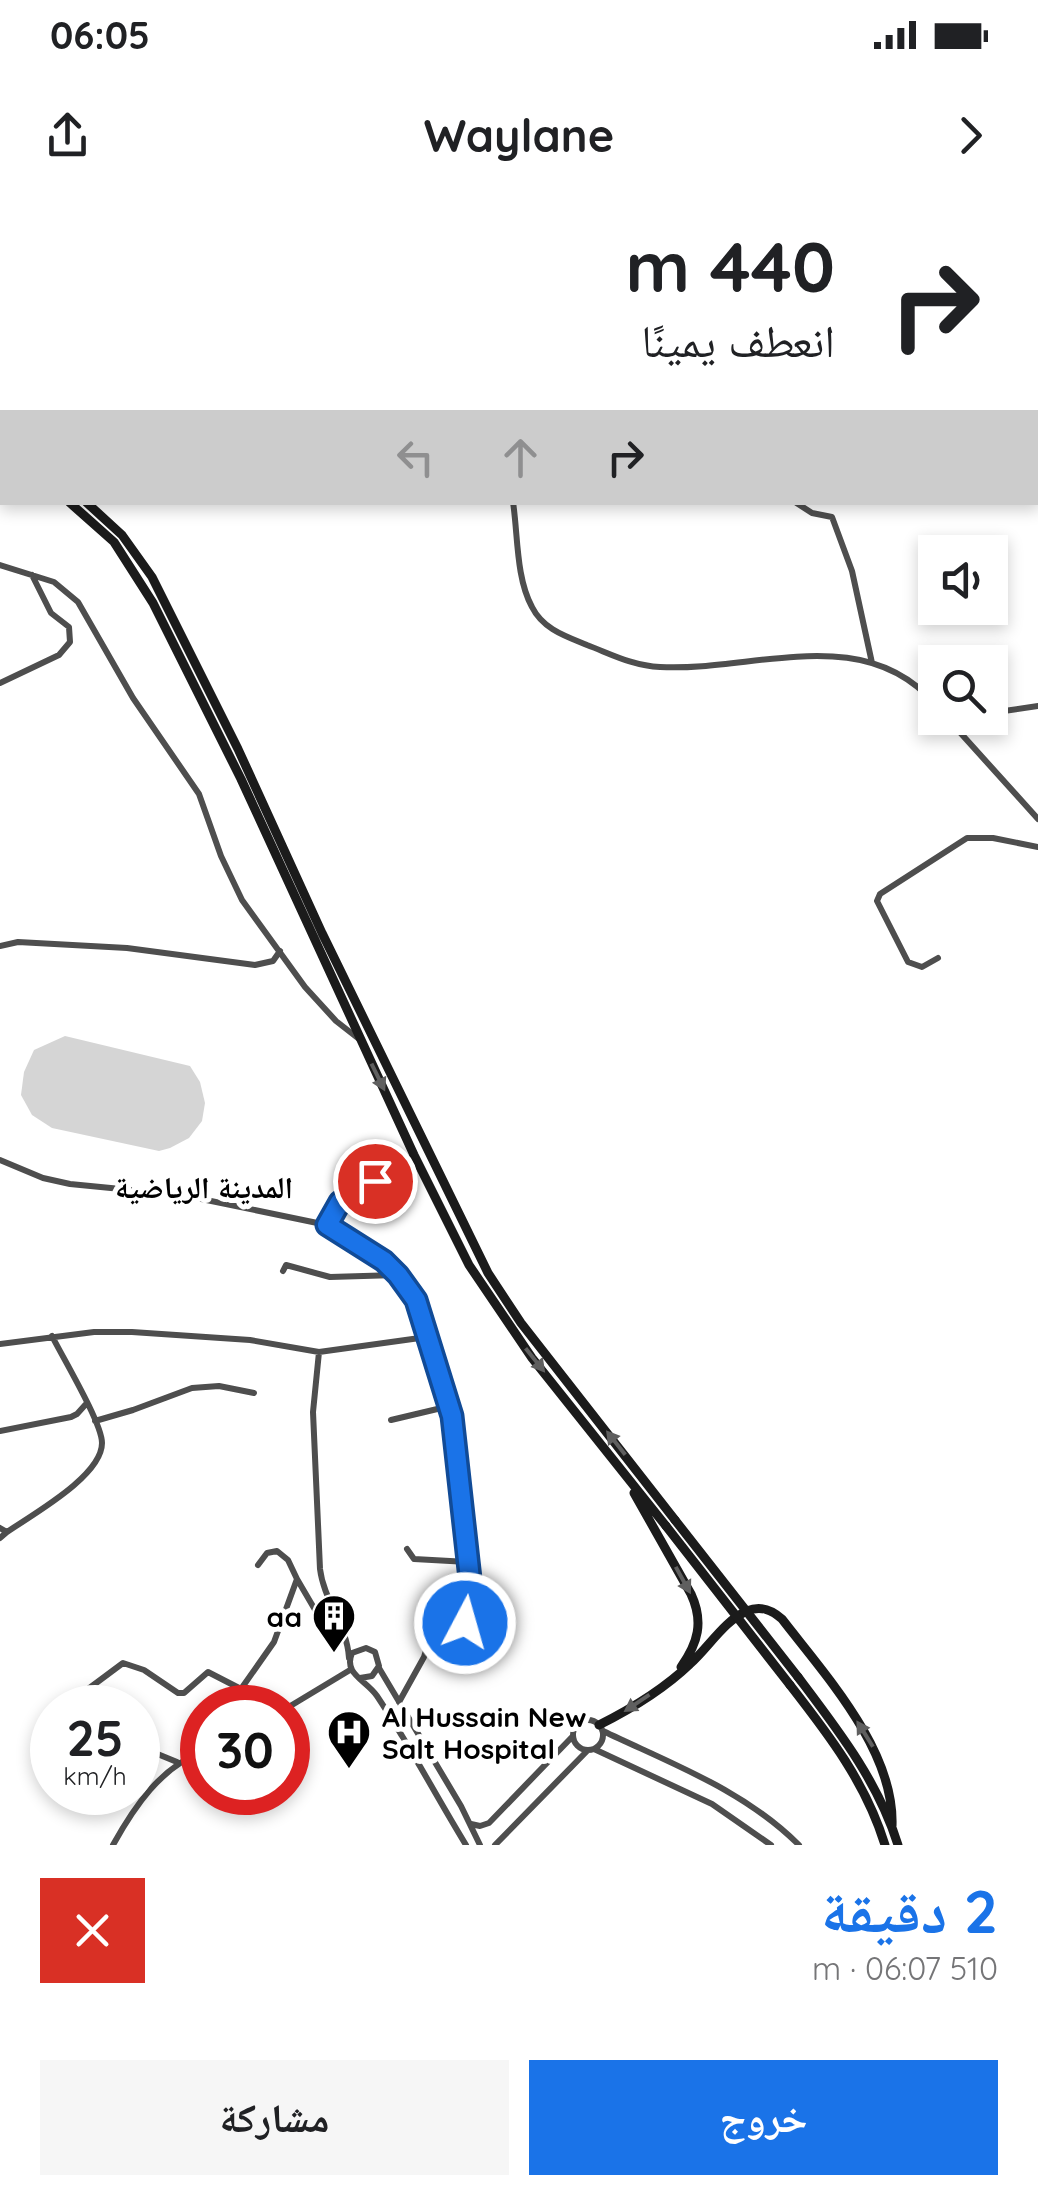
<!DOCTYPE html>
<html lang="ar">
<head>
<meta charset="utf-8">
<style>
	body { margin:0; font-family:Quicksand,"Noto Naskh Arabic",sans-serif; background:#f6f6f6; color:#202124; direction:rtl; height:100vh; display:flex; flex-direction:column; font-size:38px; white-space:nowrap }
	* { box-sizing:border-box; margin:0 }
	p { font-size:32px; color:#757577 }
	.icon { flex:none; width:55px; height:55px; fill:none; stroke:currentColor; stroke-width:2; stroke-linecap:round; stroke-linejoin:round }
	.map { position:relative; height:1645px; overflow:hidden; direction:ltr }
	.panel { display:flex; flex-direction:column; background:#fff; flex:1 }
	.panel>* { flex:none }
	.hud { position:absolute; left:0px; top:0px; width:1040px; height:305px; box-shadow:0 5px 15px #0003; direction:rtl; background:#fff; color:#202124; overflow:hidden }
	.tools { position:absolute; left:918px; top:335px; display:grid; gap:20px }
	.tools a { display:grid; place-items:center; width:90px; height:90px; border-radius:0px; background:#fff; box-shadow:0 5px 15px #0003; font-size:50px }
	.speed { position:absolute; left:30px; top:1485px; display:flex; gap:20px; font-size:50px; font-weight:700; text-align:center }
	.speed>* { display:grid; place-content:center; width:130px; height:130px; border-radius:50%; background:#fff; box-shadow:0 5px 15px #0003; line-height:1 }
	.speed small { font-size:25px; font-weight:400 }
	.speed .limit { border:15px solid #d22; background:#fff; color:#111 }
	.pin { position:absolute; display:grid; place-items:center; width:85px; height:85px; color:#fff; margin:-42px; border:5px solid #fff; border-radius:50%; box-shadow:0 2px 10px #0007 }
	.me { position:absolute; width:110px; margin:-55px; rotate:6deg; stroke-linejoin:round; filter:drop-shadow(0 0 8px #0008) }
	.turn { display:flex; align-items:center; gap:35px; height:210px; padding:0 40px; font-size:45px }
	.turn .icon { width:130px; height:130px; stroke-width:2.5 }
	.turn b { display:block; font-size:70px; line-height:85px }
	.lanes { display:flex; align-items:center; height:95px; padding:0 40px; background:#0003; justify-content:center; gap:50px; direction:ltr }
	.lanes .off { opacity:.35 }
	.round { display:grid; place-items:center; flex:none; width:105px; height:105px; border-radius:0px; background:#f6f6f6 }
	.summary { display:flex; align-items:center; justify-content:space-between; height:170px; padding:0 40px }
	h1 { font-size:60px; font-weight:800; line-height:75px; color:#1a73e8 }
	.action { display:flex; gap:20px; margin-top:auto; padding:20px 40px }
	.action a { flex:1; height:115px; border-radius:0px; background:#1a73e8; color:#fff; font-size:40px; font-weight:800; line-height:115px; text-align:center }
	.action a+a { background:#f6f6f6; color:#202124 }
	.status { display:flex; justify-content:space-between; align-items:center; height:70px; padding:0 50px; background:#fff; direction:ltr }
	.status svg { height:28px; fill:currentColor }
	header { display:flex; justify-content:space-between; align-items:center; height:130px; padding:0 40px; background:#fff; font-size:45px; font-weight:800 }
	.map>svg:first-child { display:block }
	.pitch { fill:#d5d5d5 }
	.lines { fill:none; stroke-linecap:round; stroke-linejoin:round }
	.minor { stroke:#4e4e4e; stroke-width:6 }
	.secondary { stroke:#1b1b1b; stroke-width:9 }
	.secondary-bridge { stroke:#1b1b1b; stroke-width:9 }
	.oneway { fill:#5f5f5f }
	.route-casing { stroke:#114b97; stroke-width:25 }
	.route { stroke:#1a73e8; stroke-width:18 }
	.labels { text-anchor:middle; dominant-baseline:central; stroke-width:10; stroke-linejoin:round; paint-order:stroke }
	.poi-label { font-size:28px; font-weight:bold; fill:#000; stroke:#fff; text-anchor:end }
	.neighbourhood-label { font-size:30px; font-weight:bold; fill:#000; stroke:#fff }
</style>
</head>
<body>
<div class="status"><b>06:05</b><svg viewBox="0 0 49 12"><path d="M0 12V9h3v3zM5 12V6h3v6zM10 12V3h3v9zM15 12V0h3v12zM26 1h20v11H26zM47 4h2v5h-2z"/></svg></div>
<header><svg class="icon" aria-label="forward" viewBox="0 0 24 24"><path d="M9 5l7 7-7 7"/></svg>Waylane<svg class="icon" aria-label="share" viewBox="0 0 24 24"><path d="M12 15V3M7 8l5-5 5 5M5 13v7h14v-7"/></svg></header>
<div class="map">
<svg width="1038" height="1645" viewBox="0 0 1038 1645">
	<rect width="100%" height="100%" fill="#fff"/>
	<path class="pitch" d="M 65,836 L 190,866 L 200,882 L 205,903 L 202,921 L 189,938 L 170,948 L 159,951 L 52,928 L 32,915 L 21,895 L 24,872 L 34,850 Z"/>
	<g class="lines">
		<path class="minor" d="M 95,0 L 97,2
			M 363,0 L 369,2
			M 503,0 L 503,2
			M 524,0 L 528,2
			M 775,0 L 777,2
			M 595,2 L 597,0
			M 1038,242 L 1038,241
			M 513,302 C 518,335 516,378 532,407 C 543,429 565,436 587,445 C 611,454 633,466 660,467 C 753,472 863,421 935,504
			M 795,302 L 812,313 L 832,317 L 852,371 L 872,463
			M 0,365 L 54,382 L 78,402 L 133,498 L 199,594 L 221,656 L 242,700 L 305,787 L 336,821 L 359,839
			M 0,483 L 59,455 L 70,442 L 69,427 L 51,413 L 32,375
			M 990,513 L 1038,506
			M 947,518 L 1038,619
			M 0,746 L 18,742 L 127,748 L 255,765 L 273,761 L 280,751
			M 938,758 L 922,767 L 908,762 L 877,701 L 880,694 L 967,638 L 993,638 L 1038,647
			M 0,960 L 43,978 L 70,984 L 182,995 L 327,1025 L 373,1053 L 399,1075 L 416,1100 L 452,1216 L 473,1412 L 468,1422 L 442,1422 L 433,1426 L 424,1457 L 399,1502
			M 327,1025 L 340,1002 L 414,956
			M 283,1071 L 286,1065 L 330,1077 L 397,1075
			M 0,1144 L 94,1132 L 132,1132 L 250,1140 L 319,1152 L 427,1137
			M 319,1152 L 313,1212 L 320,1369 C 324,1401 347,1425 349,1458
			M 391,1220 L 450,1206
			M 95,1221 L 133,1210 L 192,1188 L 219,1186 L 254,1193
			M 0,1231 L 71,1217 L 77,1214 L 86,1204
			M 0,1328 L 7,1332 L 0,1338
			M 7,1332 C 33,1314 102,1276 102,1243 C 102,1223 63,1158 52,1136
			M 407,1349 L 414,1359 L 468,1362
			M 258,1365 L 267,1353 L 277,1351 L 288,1360 L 297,1379
			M 379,1468 L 461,1606 L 480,1645
			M 360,1478 L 372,1476 L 379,1466 L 375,1452 L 366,1448 L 352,1453 C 343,1474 366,1480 377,1496 C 409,1544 436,1596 466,1645
			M 244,1485 L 268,1508
			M 69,1508 L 76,1498 L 123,1463 L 144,1470 L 178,1493 L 184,1493 L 208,1472 L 241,1489 L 274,1442 L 297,1379 L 328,1432 L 345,1431
			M 287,1508 L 350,1470
			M573 1535a15 15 0 1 1 30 0a15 15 0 1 1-30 0Z
			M 603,1531 C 672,1564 744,1590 799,1645
			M 138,1546 L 177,1562
			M 594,1549 L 712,1604 L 771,1645
			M 471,1624 L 480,1626 L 489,1623 L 572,1537
			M 113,1645 C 134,1607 161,1567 202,1552
			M 495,1645 L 587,1551"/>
		<path class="secondary" d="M 0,262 L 2,263
			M 0,273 L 2,274
			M 69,302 L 114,342 L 153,403 L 241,579 L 414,955 L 469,1065 L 532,1158 L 666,1326
			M 86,302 L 122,335 L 152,377 L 238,549 L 322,733 L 488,1073 L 521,1123 L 675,1320
			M 634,1293 L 691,1394 C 704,1422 698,1443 681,1467
			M 798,1477 C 838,1530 878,1581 898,1645
			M 790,1485 C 829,1535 866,1583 885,1645
			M 599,1525 C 631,1509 665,1488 690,1464 C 708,1448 725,1420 747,1411 C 761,1405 772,1410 782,1419 C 826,1476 895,1551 892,1626"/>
		<path class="secondary-bridge" d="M 675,1320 L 798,1477
			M 666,1326 L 790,1485"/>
	</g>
	<defs><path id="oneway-solid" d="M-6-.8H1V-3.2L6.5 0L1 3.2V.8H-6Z" transform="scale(2.5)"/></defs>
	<g class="oneway">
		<use href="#oneway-solid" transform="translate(378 877) rotate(64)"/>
		<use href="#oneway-solid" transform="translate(535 1160) rotate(51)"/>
		<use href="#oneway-solid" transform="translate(616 1243) rotate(-128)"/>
		<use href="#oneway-solid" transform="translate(683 1380) rotate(61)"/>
		<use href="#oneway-solid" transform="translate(637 1503) rotate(146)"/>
		<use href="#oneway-solid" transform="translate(865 1534) rotate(-122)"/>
	</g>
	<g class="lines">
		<g class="route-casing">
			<path id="route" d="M 375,981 L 340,1002 L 327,1025 L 384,1061 L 398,1075 L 416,1100 L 452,1216 L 473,1406 L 471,1419 L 465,1423"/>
		</g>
		<use href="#route" class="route"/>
	</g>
	<defs>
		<g id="building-pin" transform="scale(2.25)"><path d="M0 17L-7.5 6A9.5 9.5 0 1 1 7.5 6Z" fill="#000" stroke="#fff"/><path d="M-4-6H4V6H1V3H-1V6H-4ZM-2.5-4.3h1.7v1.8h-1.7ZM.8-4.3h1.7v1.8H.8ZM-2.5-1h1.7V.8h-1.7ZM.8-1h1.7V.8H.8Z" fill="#fff"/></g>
		<g id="hospital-pin" transform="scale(2.25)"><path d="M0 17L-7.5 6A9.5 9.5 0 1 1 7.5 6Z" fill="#000" stroke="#fff"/><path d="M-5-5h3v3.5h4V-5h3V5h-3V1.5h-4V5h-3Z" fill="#fff"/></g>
	</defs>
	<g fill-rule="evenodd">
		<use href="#building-pin" x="334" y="1416"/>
		<use href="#hospital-pin" x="349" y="1532"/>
	</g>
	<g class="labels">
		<g class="poi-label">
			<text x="302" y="1416">aa</text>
			<text x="382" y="1516" text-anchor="start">Al Hussain New<tspan x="382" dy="32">Salt Hospital</tspan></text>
		</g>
		<g class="neighbourhood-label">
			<text x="204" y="987">المدينة الرياضية</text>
		</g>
	</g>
</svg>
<div class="tools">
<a><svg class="icon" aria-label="sound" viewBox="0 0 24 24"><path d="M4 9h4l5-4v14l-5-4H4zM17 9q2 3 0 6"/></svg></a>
<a><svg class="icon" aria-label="search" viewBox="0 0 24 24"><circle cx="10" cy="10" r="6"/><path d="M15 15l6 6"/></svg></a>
</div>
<div class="speed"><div>25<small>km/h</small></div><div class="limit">30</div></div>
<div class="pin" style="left:375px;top:981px;background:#d93025"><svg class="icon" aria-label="arrive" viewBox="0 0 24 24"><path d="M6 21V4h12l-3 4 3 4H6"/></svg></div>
<svg class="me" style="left:465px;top:1423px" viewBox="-20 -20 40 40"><circle r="17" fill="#1a73e8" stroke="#fff" stroke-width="3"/><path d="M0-11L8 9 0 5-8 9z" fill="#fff"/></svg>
<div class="hud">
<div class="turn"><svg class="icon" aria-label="right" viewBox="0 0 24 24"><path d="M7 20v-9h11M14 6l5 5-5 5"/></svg><div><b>440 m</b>انعطف يمينًا</div></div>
<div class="lanes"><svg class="icon off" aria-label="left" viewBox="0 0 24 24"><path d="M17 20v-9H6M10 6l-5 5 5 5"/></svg><svg class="icon off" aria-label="ahead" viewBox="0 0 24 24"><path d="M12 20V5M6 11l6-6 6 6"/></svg><svg class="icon" aria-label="right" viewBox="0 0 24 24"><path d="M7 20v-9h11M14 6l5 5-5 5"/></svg></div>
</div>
</div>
<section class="panel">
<div class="summary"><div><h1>2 دقيقة</h1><p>510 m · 06:07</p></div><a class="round" style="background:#d93025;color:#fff"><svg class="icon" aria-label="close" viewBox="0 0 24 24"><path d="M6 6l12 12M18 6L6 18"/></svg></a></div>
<div class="action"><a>خروج</a><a>مشاركة</a></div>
</section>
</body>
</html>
